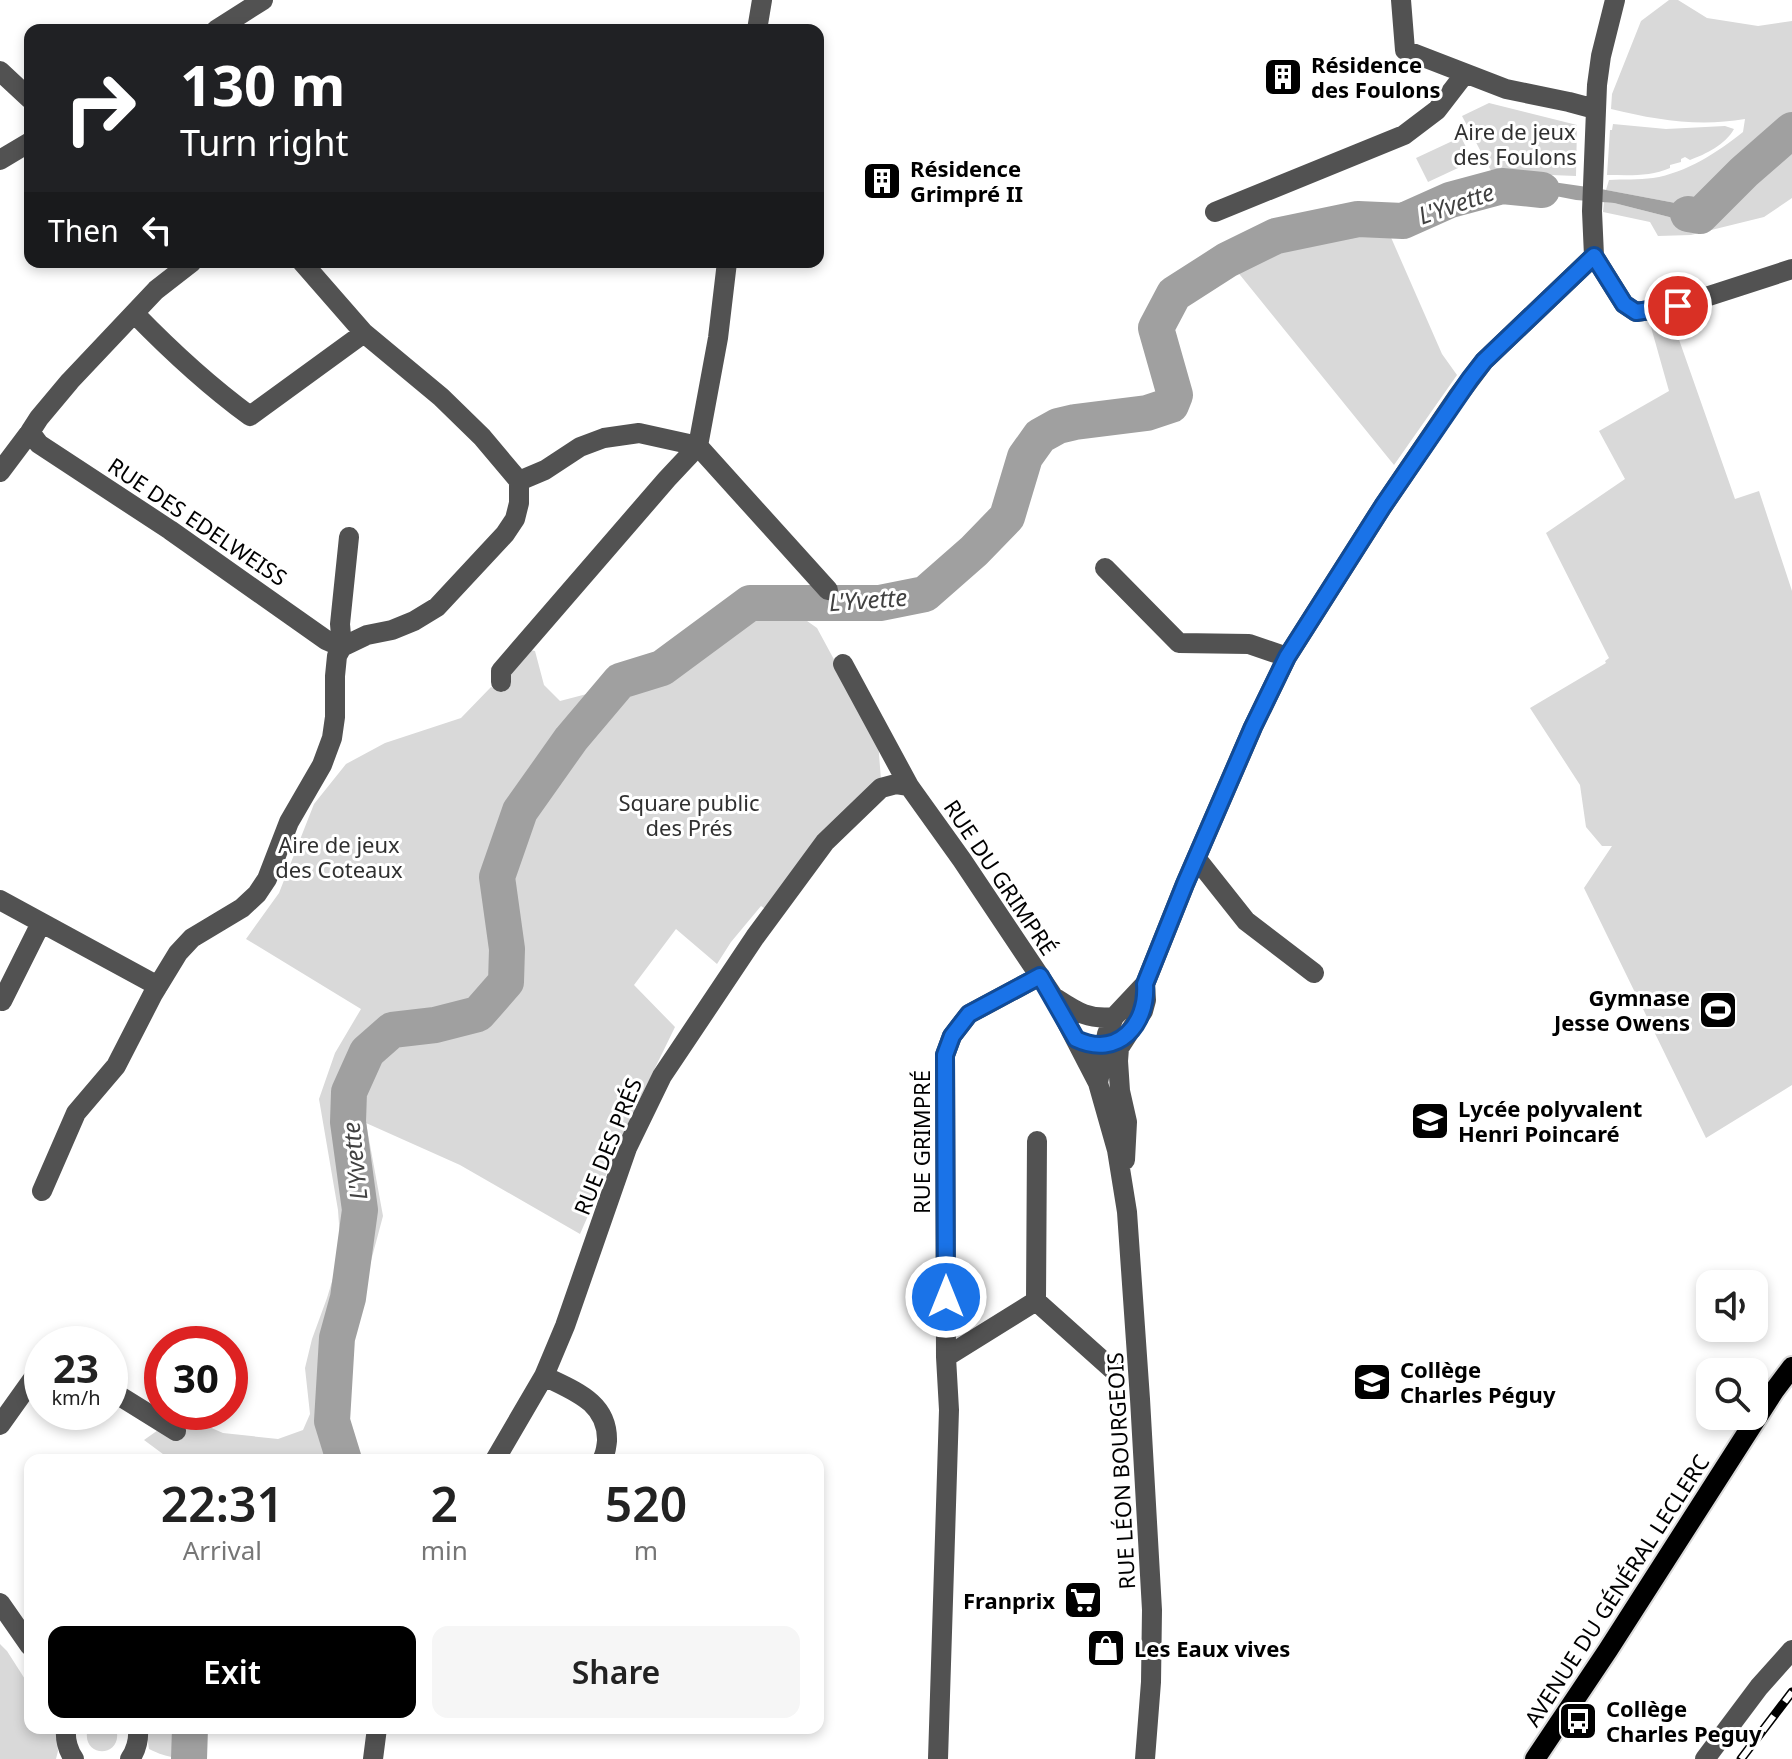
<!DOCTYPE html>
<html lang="en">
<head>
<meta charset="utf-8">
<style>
	body { margin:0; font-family:"Noto Sans",sans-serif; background:#f6f6f6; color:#222; height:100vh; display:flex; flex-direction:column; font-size:30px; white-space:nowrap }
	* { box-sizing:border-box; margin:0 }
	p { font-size:26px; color:#767676 }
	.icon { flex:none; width:44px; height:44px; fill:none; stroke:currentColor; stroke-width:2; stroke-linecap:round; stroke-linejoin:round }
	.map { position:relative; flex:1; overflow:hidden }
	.sheet { position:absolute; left:24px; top:1454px; width:800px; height:280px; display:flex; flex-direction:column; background:#fff; border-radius:16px; box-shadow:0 4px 12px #0003 }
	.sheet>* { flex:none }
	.hud { position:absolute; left:24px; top:24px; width:800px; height:244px; border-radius:16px; box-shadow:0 4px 12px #0003; background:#202124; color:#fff; overflow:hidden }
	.buttons { position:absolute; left:1696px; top:1270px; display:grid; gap:16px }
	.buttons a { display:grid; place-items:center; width:72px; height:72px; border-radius:16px; background:#fff; box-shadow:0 4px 12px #0003; font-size:40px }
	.speed { position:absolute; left:24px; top:1326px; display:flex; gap:16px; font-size:40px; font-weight:700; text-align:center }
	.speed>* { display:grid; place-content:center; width:104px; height:104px; border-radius:50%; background:#fff; box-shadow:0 4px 12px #0003; line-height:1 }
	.speed small { font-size:20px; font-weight:400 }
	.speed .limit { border:12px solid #d22; background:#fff; color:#111 }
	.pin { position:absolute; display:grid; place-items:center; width:68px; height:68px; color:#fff; margin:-34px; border:4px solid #fff; border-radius:50%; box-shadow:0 2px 8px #0007 }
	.me { position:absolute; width:88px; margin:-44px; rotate:0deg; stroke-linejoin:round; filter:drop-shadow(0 0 6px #0008) }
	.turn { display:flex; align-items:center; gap:28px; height:168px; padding:0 24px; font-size:36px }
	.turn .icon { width:104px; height:104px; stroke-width:2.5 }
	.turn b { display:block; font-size:56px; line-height:68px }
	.then { display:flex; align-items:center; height:76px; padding:0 24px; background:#0003; gap:16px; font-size:30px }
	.eta { display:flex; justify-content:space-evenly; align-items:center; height:136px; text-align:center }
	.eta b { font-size:48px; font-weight:600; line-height:56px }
	.button { display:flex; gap:16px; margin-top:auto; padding:16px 24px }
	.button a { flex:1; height:92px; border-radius:16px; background:#000; color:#fff; font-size:32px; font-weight:600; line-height:92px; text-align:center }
	.button a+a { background:#f6f6f6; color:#222 }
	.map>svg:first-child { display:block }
	.green { fill:#d9d9d9 }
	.water { fill:#a0a0a0 }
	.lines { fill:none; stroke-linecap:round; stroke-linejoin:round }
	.river { stroke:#a0a0a0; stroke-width:36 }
	.major-casing { stroke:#dbdbdb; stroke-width:24 }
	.minor { stroke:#525252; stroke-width:20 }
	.major { stroke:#000; stroke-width:20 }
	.rail-casing { stroke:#000; stroke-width:9 }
	.rail { stroke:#fff; stroke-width:6; stroke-dasharray:18; stroke-linecap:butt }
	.route-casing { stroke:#114b97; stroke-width:20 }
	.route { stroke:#1a73e8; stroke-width:14 }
	.labels { text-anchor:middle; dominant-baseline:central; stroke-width:6; stroke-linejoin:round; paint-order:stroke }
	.poi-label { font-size:22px; font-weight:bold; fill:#000; stroke:#fff; text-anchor:start }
	.park-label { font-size:22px; fill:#303030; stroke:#fff }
	.street-label { font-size:22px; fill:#000; stroke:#fff }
	.water-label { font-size:24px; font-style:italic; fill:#414141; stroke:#fff }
</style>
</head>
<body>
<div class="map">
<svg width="1792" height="1759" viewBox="0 0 1792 1759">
	<rect width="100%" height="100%" fill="#fff"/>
	<path class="green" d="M 1669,0 L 1678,0 L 1707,18 L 1758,26 L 1792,21 L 1792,198 L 1764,217 L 1691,235 L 1658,236 L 1650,222 L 1603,212 L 1604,202 L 1614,203 L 1681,220 L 1686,205 L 1606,190 L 1609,180 C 1623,179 1639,180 1653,178 C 1686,173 1718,152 1743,132 L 1745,119 C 1699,127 1656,120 1611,109 L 1612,94 L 1641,21 Z
		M 1489,103 L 1577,125 L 1576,176 L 1527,174 L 1497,182 L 1462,116 Z
		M 1613,124 L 1666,129 L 1725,126 L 1734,129 C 1725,145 1706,154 1690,160 L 1685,157 L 1681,159 L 1681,162 L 1670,165 L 1670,168 C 1650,177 1628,175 1607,175 L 1610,130 L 1612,130 Z
		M 1461,137 L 1473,161 L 1428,182 L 1416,158 Z
		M 1386,226 L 1442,354 L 1457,375 L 1394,465 L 1232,265 L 1281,241 L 1353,228 Z
		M 1670,314 L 1735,499 L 1759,491 L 1792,591 L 1792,1085 L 1706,1138 L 1584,888 L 1612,846 L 1602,846 L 1586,827 L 1580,785 L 1530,708 L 1606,663 L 1605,661 L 1609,658 L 1546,533 L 1625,479 L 1599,431 L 1669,391 L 1649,320 Z
		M 790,609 L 817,628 L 878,741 L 881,780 L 767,910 L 761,906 L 731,942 L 717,964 L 676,929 L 634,985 L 675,1027 L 635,1109 L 580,1234 L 460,1165 L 366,1123 L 383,1216 L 360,1302 L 341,1351 L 343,1413 L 352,1460 L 171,1460 L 144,1440 L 178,1416 L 193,1420 L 223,1433 L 278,1439 L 303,1430 L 310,1414 L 305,1368 L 312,1339 L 327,1298 L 341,1252 L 338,1210 L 319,1099 L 335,1053 L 361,1009 L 246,939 L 279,893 L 314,804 L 346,764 L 385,743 L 461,718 L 491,687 L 504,692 L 507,668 L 526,649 L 535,651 L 544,685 L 560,701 L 625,684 L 669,670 L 753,610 Z
		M 0,1644 L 7,1651 L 30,1687 L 30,1728 L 56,1728 L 58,1751 L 56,1759 L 0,1759 Z
		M 88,1728 L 116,1728 C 125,1759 79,1759 88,1728 Z
		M 146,1728 L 203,1728 L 202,1752 L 204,1759 C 182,1759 169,1759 149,1749 Z"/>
	<path class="water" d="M 1539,180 L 1601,189 L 1686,205 L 1720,184 L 1728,199 L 1722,206 L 1699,220 L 1681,220 L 1614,203 L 1576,200 L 1540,193 L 1496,197 L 1493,186 L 1516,181 Z"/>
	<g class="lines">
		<path class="river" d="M 1688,214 L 1700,216 L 1744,172 L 1792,130
			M 344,1460 L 332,1421 L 337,1338 L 348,1298 L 360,1210 L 348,1122 L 349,1092 L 367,1052 L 392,1030 L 435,1025 L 478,1014 L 506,982 L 507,949 L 497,877 L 520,811 L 571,739 L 620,681 L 662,668 L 750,603 L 880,603 L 925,594 L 974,551 L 1007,517 L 1025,457 L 1040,436 L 1058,426 L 1075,422 L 1147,413 L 1171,405 L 1175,395 L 1156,328 L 1174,294 L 1227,260 L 1276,236 L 1358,219 L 1403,221 L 1450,200 L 1502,186 L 1542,190
			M 189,1759 L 190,1728"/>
		<g class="major-casing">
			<path id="major" d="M 1535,1759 L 1608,1650 L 1774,1391 L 1792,1367"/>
		</g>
		<path class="minor" d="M 1401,0 L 1405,50 L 1506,89 L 1569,102 L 1595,109
			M 1615,0 L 1601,56 L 1597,85 L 1592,211 L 1594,256 L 1624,304 L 1636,312 L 1678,306 L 1792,269
			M 216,30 L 263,0
			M 757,30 L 762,0
			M 0,71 L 30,99
			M 0,160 L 30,142
			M 1215,212 L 1404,135 L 1437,110 L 1464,75
			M 302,262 L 364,333 L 441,397 L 482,437 L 519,481
			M 135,314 C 170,350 209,386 250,416 L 364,333
			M 30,432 L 39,444 L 170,530 L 326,640 L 342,647
			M 698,446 L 828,590
			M 698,446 L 718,338 L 727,262
			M 0,472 L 30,432 L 39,418 L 70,381 L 156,290 L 192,262
			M 519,481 L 545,470 L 580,447 L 604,438 L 639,433 L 698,446
			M 1105,568 L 1179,643 L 1249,644 L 1287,657
			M 342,647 L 340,624 L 349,537
			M 843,664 L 909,786 L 962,860 L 1053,996 L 1098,1083
			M 501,682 L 501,671 L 667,479 L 698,446
			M 1196,858 L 1246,921 L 1314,973
			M 0,900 L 158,986
			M 1057,999 C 1077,1012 1089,1020 1114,1017
			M 2,1001 L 41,923
			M 1037,1141 L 1036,1301 L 1112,1369
			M 1125,1160 L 1127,1122 L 1120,1091 L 1118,1061 L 1119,1048 L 1143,1011 L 1146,1000 L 1145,984
			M 42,1191 L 76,1113 L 116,1066 L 153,994 L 178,953 L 192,938 L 242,908 L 257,894 L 267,879 L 289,822 L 322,765 L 332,738 L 335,717 L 335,676 L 337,656 L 342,647 L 367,635 L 392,630 L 414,621 L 437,607 L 505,534 L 515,519 L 519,503 L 519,481
			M 946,1357 L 1036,1301
			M 544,1376 C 574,1391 608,1402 607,1441 C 606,1449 606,1453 602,1460
			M 110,1390 L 176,1431
			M 0,1425 L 42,1366
			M 495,1460 L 544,1376 L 565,1326 L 627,1148 L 662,1076 L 755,937 L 825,842 L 881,788 L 896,784 L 909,786
			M 0,1603 L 30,1646
			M 66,1728 C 65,1740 67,1749 74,1759
			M 130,1759 C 137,1749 139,1740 138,1728
			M 373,1759 L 377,1728
			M 938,1759 L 949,1410 L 946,1357 L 945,1055 L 952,1036 L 969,1014 L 1040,976
			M 1145,1759 L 1151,1682 L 1152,1610 L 1140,1399 L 1127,1212 L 1117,1150 L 1098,1083 L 1107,1034 L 1114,1017 L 1145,984 L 1185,884 L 1253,727 L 1287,657 L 1383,506 L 1457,397 L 1484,361 L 1594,256
			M 1705,1759 L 1759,1687 L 1792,1650"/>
		<use href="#major" class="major"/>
		<g class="rail-casing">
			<path id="rail" d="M 1741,1759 L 1792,1692"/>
		</g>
		<use href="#rail" class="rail"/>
	</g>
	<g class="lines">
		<g class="route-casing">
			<path id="route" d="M 946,1297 L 945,1055 L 952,1036 L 969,1014 L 1040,976 L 1076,1039 C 1118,1059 1148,1024 1145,984 L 1185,884 L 1253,727 L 1287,657 L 1383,506 L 1470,379 L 1484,361 L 1594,256 L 1624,304 L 1636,312 L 1678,306"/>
		</g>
		<use href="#route" class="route"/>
	</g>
	<defs>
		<g id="building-square" transform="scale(2)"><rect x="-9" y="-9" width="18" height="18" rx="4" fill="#000" stroke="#fff"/><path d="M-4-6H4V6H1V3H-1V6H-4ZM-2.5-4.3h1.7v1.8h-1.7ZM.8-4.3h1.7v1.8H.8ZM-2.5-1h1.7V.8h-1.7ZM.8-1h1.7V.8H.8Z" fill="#fff"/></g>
		<g id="stadium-square" transform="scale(2)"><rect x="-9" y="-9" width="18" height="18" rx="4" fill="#000" stroke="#fff"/><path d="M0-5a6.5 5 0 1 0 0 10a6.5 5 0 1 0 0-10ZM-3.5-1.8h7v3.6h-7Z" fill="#fff"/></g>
		<g id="school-square" transform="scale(2)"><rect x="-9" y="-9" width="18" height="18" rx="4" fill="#000" stroke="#fff"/><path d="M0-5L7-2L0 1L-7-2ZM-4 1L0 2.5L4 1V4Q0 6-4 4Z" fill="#fff"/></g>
		<g id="supermarket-square" transform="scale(2)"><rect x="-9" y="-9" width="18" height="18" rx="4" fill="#000" stroke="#fff"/><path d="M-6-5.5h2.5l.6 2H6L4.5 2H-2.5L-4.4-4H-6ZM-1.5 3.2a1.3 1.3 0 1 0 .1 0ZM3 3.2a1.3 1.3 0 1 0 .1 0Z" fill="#fff"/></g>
		<g id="shop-square" transform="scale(2)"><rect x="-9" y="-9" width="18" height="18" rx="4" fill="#000" stroke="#fff"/><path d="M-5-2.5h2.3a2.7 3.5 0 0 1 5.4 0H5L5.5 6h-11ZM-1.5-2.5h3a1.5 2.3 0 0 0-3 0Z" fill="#fff"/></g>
		<g id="bus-square" transform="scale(2)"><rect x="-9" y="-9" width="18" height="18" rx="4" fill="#000" stroke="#fff"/><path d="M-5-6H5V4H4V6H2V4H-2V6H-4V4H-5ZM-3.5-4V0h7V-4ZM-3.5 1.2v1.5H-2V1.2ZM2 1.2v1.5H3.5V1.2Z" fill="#fff"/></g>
	</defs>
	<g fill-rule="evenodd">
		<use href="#building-square" x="1283" y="77"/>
		<use href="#building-square" x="882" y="181"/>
		<use href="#stadium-square" x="1718" y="1010"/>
		<use href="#school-square" x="1430" y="1121"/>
		<use href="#school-square" x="1372" y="1382"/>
		<use href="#supermarket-square" x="1083" y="1600"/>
		<use href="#shop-square" x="1106" y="1648"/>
		<use href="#bus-square" x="1578" y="1721"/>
	</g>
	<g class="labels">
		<g class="poi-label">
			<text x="1311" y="64">Résidence<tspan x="1311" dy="25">des Foulons</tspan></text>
			<text x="910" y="168">Résidence<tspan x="910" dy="25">Grimpré II</tspan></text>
			<text x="1690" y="997" text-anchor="end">Gymnase<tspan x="1690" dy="25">Jesse Owens</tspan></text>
			<text x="1458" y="1108">Lycée polyvalent<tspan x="1458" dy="25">Henri Poincaré</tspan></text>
			<text x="1400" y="1369">Collège<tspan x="1400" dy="25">Charles Péguy</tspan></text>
			<text x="1055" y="1600" text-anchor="end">Franprix</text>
			<text x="1134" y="1648">Les Eaux vives</text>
			<text x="1606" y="1708">Collège<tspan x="1606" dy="25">Charles Peguy</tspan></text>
		</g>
		<g class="park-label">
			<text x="1515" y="131">Aire de jeux<tspan x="1515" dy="25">des Foulons</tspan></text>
			<text x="689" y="802">Square public<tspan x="689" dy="25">des Prés</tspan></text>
			<text x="339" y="844">Aire de jeux<tspan x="339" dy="25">des Coteaux</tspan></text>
		</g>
		<g class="street-label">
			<text transform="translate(198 521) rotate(34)">RUE DES EDELWEISS</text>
			<text transform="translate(1001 877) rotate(56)">RUE DU GRIMPRÉ</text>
			<text transform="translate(921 1142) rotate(-90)">RUE GRIMPRÉ</text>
			<text transform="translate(607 1146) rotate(-68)">RUE DES PRÉS</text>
			<text transform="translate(1120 1471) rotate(-93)">RUE LÉON BOURGEOIS</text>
			<text transform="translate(1616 1590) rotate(-57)">AVENUE DU GÉNÉRAL LECLERC</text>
		</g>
		<g class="water-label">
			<text transform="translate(1456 203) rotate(-19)">L'Yvette</text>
			<text transform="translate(868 599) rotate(-4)">L'Yvette</text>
			<text transform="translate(354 1161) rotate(-96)">L'Yvette</text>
		</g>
	</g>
</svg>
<div class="buttons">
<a><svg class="icon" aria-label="sound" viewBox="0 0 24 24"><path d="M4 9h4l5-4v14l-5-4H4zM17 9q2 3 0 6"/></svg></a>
<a><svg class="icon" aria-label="search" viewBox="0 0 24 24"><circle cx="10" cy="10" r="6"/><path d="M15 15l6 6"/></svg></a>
</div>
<div class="speed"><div>23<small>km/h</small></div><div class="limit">30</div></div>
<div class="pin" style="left:1678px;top:306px;background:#d93025"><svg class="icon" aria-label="arrive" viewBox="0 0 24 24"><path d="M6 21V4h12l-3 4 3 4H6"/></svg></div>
<svg class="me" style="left:946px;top:1297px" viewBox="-20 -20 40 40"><circle r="17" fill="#1a73e8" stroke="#fff" stroke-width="3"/><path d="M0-11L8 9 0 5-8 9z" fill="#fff"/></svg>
<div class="hud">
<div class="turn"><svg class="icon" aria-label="right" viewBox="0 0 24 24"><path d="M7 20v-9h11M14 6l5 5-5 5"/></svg><div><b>130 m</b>Turn right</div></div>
<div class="then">Then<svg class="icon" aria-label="left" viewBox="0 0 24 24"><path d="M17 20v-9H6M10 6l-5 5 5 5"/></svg></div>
</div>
<section class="sheet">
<div class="eta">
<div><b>22:31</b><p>Arrival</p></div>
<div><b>2</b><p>min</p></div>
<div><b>520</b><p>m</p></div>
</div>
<div class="button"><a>Exit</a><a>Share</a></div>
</section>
</div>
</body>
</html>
